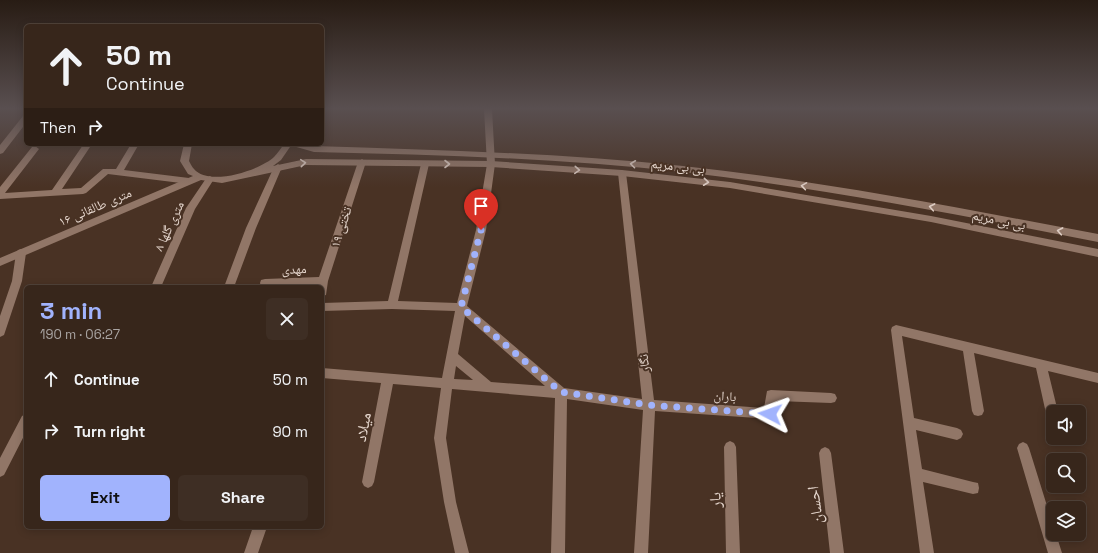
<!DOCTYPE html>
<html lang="en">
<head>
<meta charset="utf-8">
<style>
	body { margin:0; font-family:"Space Grotesk","Noto Naskh Arabic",sans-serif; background:#3e2e24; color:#f1f3f6; height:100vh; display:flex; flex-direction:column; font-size:15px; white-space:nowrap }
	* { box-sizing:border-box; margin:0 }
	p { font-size:13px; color:#aaa5a3 }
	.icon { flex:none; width:22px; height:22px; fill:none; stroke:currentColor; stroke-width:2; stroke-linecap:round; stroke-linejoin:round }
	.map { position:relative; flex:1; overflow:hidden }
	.side { position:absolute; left:24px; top:285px; width:300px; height:244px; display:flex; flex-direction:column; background:#37261b; border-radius:6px; box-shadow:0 2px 10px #0003,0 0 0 1px #51433a }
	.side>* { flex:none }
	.guide { position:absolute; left:24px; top:24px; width:300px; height:122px; border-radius:6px; box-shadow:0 2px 10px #0003,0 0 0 1px #51433a; background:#37261b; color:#f1f3f6; overflow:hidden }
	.buttons { position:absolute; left:1046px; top:405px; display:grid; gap:8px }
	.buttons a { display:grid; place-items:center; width:40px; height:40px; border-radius:6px; background:#37261b; box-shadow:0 2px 10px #0003,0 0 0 1px #51433a; font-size:20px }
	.pin { position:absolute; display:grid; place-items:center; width:34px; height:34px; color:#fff; margin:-41px -17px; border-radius:50% 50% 50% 0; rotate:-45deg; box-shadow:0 0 4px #0007 }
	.pin .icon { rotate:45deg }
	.me { position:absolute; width:44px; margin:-22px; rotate:274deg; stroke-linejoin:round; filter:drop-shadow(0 0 3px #0008) }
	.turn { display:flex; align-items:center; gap:14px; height:84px; padding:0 16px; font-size:18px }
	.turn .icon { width:52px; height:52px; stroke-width:2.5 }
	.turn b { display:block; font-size:28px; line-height:34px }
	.then { display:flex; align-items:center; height:38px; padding:0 16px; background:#0003; gap:8px; font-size:15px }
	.round { display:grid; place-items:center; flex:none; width:42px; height:42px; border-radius:6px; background:#3e2e24 }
	.headline { display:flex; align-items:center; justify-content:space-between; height:68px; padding:0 16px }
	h1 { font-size:24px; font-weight:600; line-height:30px; color:#a1b3fd }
	.action { display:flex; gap:8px; margin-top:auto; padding:8px 16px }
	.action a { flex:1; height:46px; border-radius:6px; background:#a1b3fd; color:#111; font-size:16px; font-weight:600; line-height:46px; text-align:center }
	.action a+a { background:#3e2e24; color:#f1f3f6 }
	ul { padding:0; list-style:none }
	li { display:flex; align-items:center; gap:12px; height:52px; padding:0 16px }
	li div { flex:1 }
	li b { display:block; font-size:15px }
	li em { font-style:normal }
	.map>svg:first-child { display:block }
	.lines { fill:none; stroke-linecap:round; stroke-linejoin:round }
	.street { fill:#917667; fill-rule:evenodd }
	.secondary { fill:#917667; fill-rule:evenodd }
	.oneway { stroke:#ddccc3 }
	.route { stroke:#a1b3fd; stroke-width:7; stroke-dasharray:0 12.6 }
	.labels { text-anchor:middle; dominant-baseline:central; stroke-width:4; stroke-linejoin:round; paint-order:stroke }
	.street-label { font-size:13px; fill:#e5d6cd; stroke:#493224 }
	.near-street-label { font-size:16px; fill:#e5d6cd; stroke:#493224 }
</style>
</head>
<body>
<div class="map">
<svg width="1098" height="553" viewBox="0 0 1098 553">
	<rect width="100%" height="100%" fill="#493224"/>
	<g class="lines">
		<path class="street" d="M 484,109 L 492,109 L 495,164 L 486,230 L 467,306 L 564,388 L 642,399 L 618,173 L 622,170 L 626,173 L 654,400 L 764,408 L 767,391 L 771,390 L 831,393 L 835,394 L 837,398 L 835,402 L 831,403 L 777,401 L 774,418 L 770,419 L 655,411 L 648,553 L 634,553 L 643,410 L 567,399 L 565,553 L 551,553 L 555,398 L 452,389 L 446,438 L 456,502 L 469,553 L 455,553 L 444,502 L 434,438 L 441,388 L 393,384 L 374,482 L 372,486 L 368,488 L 364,486 L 362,482 L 381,383 L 322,378 L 322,368 L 442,378 L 455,311 L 392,309 L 322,311 L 322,303 L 388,301 L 421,164 L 425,161 L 429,164 L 398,301 L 457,303 L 476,230 L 487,164 ZM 465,316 L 545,386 L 491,382 L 458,354 ZM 456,366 L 473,380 L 454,379 Z
			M 23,116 L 26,116 L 26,123 L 3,153 L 0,154 L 0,145 Z
			M 86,144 L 90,147 L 62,189 L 81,188 L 103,169 L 116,169 L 131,144 L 139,144 L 124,170 L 189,178 L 193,181 L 189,184 L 108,174 L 86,193 L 83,194 L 0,199 L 0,187 L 32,147 L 35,146 L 39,149 L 5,193 L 52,190 L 83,145 Z
			M 362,159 L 366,162 L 328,281 L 326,295 L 322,296 L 322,287 L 317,287 L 318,285 L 265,287 L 261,286 L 260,283 L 261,280 L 265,279 L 319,277 L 358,162 Z
			M 278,164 L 282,167 L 256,228 L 234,287 L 224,287 L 246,228 L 274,167 Z
			M 210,176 L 214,179 L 195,209 L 161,287 L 151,287 L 186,208 L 207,177 Z
			M 21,249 L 24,250 L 26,253 L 22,281 L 4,335 L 0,337 L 0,316 L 12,281 L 16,253 L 18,250 Z
			M 896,325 L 1098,373 L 1098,383 L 1048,371 L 1058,412 L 1053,412 L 1053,424 L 1049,422 L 1047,418 L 1036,368 L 974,353 L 984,411 L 982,415 L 978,416 L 974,415 L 972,411 L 963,351 L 902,336 L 914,418 L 957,428 L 961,430 L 963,434 L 961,438 L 957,440 L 916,430 L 922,469 L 973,482 L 978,483 L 979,488 L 978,493 L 973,494 L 923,482 L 934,553 L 920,553 L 891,330 L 892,327 Z
			M 26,414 L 26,432 L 4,475 L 0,477 L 0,458 L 22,416 Z
			M 730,441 L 734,443 L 736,447 L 740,553 L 726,553 L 724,447 L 726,443 Z
			M 1023,442 L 1027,444 L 1029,448 L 1053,525 L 1053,534 L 1056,534 L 1062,553 L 1048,553 L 1017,448 L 1019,444 Z
			M 825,447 L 829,449 L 831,453 L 844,553 L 830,553 L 819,453 L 821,449 Z
			M 253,527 L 267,527 L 258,553 L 244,553 Z"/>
		<path class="secondary" d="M 184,144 L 192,144 L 189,161 C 190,163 192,167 194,169 C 209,187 260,170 274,157 C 278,153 281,148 284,144 L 306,144 L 314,146 C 437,150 560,153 683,166 C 822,181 960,208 1098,234 L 1098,242 C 960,215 822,188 683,172 C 560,158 437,155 314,152 L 293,146 L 292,144 L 281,160 L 273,166 L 306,159 L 491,161 L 622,170 L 730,182 L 931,216 L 1098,249 L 1098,257 L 931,222 L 730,188 L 622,176 L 491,167 L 306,165 L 222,183 L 201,180 L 0,266 L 0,258 L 193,176 L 188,174 L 180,161 Z"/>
	</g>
	<defs><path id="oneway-chevron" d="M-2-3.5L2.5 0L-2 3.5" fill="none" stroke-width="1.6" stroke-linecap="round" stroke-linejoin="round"/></defs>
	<g class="oneway">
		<use href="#oneway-chevron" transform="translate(303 163) rotate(-5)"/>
		<use href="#oneway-chevron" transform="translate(447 164)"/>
		<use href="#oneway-chevron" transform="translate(633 164) rotate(-173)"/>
		<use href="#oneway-chevron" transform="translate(577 170) rotate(4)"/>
		<use href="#oneway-chevron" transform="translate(706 182) rotate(6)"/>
		<use href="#oneway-chevron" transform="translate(804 186) rotate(-171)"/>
		<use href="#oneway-chevron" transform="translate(932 207) rotate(-169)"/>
		<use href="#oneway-chevron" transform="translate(1060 231) rotate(-169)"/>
	</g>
	<linearGradient id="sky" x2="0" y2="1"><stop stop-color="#281c14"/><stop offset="0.58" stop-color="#594f50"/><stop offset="1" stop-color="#594f50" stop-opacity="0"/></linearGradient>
	<rect width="1098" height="187" fill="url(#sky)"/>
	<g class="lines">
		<path class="route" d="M 481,230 L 461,307 L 561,392 L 649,405 L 770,414"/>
	</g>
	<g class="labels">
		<g class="street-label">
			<text transform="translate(678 166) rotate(6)">بی بی مریم</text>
			<text transform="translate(95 207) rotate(-23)">۱۶ متری طالقانی</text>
			<text transform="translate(999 220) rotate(11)">بی بی مریم</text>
			<text transform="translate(169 226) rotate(-65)">۸ متری گلها</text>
			<text transform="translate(341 227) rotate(-72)">تختی ۱۹</text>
			<text transform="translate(294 269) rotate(-2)">مهدی</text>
			<text transform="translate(644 363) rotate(-96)">نگار</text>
			<text transform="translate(725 396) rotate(4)">باران</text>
		</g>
		<g class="near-street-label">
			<text transform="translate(363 427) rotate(-79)">میلاد</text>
			<text transform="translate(715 500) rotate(-91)">یار</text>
			<text transform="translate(815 505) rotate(-97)">احسان</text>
		</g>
	</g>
</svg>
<div class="buttons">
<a><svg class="icon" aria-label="sound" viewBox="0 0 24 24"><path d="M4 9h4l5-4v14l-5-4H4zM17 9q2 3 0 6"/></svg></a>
<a><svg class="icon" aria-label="search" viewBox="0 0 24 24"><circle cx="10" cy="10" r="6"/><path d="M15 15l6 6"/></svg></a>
<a><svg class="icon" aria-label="layers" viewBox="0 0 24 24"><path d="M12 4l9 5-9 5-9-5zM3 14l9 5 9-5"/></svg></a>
</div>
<div class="pin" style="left:481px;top:230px;background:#d93025"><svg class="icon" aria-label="arrive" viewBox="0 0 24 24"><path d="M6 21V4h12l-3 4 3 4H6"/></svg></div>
<svg class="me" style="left:770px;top:414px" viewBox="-20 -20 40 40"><path d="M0-17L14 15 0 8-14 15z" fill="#a1b3fd" stroke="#fff" stroke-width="4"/></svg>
<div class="guide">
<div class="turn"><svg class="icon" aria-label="ahead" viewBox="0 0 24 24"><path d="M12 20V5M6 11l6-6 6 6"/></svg><div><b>50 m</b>Continue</div></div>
<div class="then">Then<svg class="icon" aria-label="right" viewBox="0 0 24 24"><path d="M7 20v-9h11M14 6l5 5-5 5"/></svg></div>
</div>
<section class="side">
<div class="headline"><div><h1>3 min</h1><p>190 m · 06:27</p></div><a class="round"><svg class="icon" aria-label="close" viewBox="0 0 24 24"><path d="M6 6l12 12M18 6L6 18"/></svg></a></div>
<ul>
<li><svg class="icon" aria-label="ahead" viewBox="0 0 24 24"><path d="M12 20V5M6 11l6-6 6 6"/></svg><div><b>Continue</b></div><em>50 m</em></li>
<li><svg class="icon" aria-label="right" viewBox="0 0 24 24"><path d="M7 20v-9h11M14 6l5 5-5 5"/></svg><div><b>Turn right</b></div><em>90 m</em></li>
</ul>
<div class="action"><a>Exit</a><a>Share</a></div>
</section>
</div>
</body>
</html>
